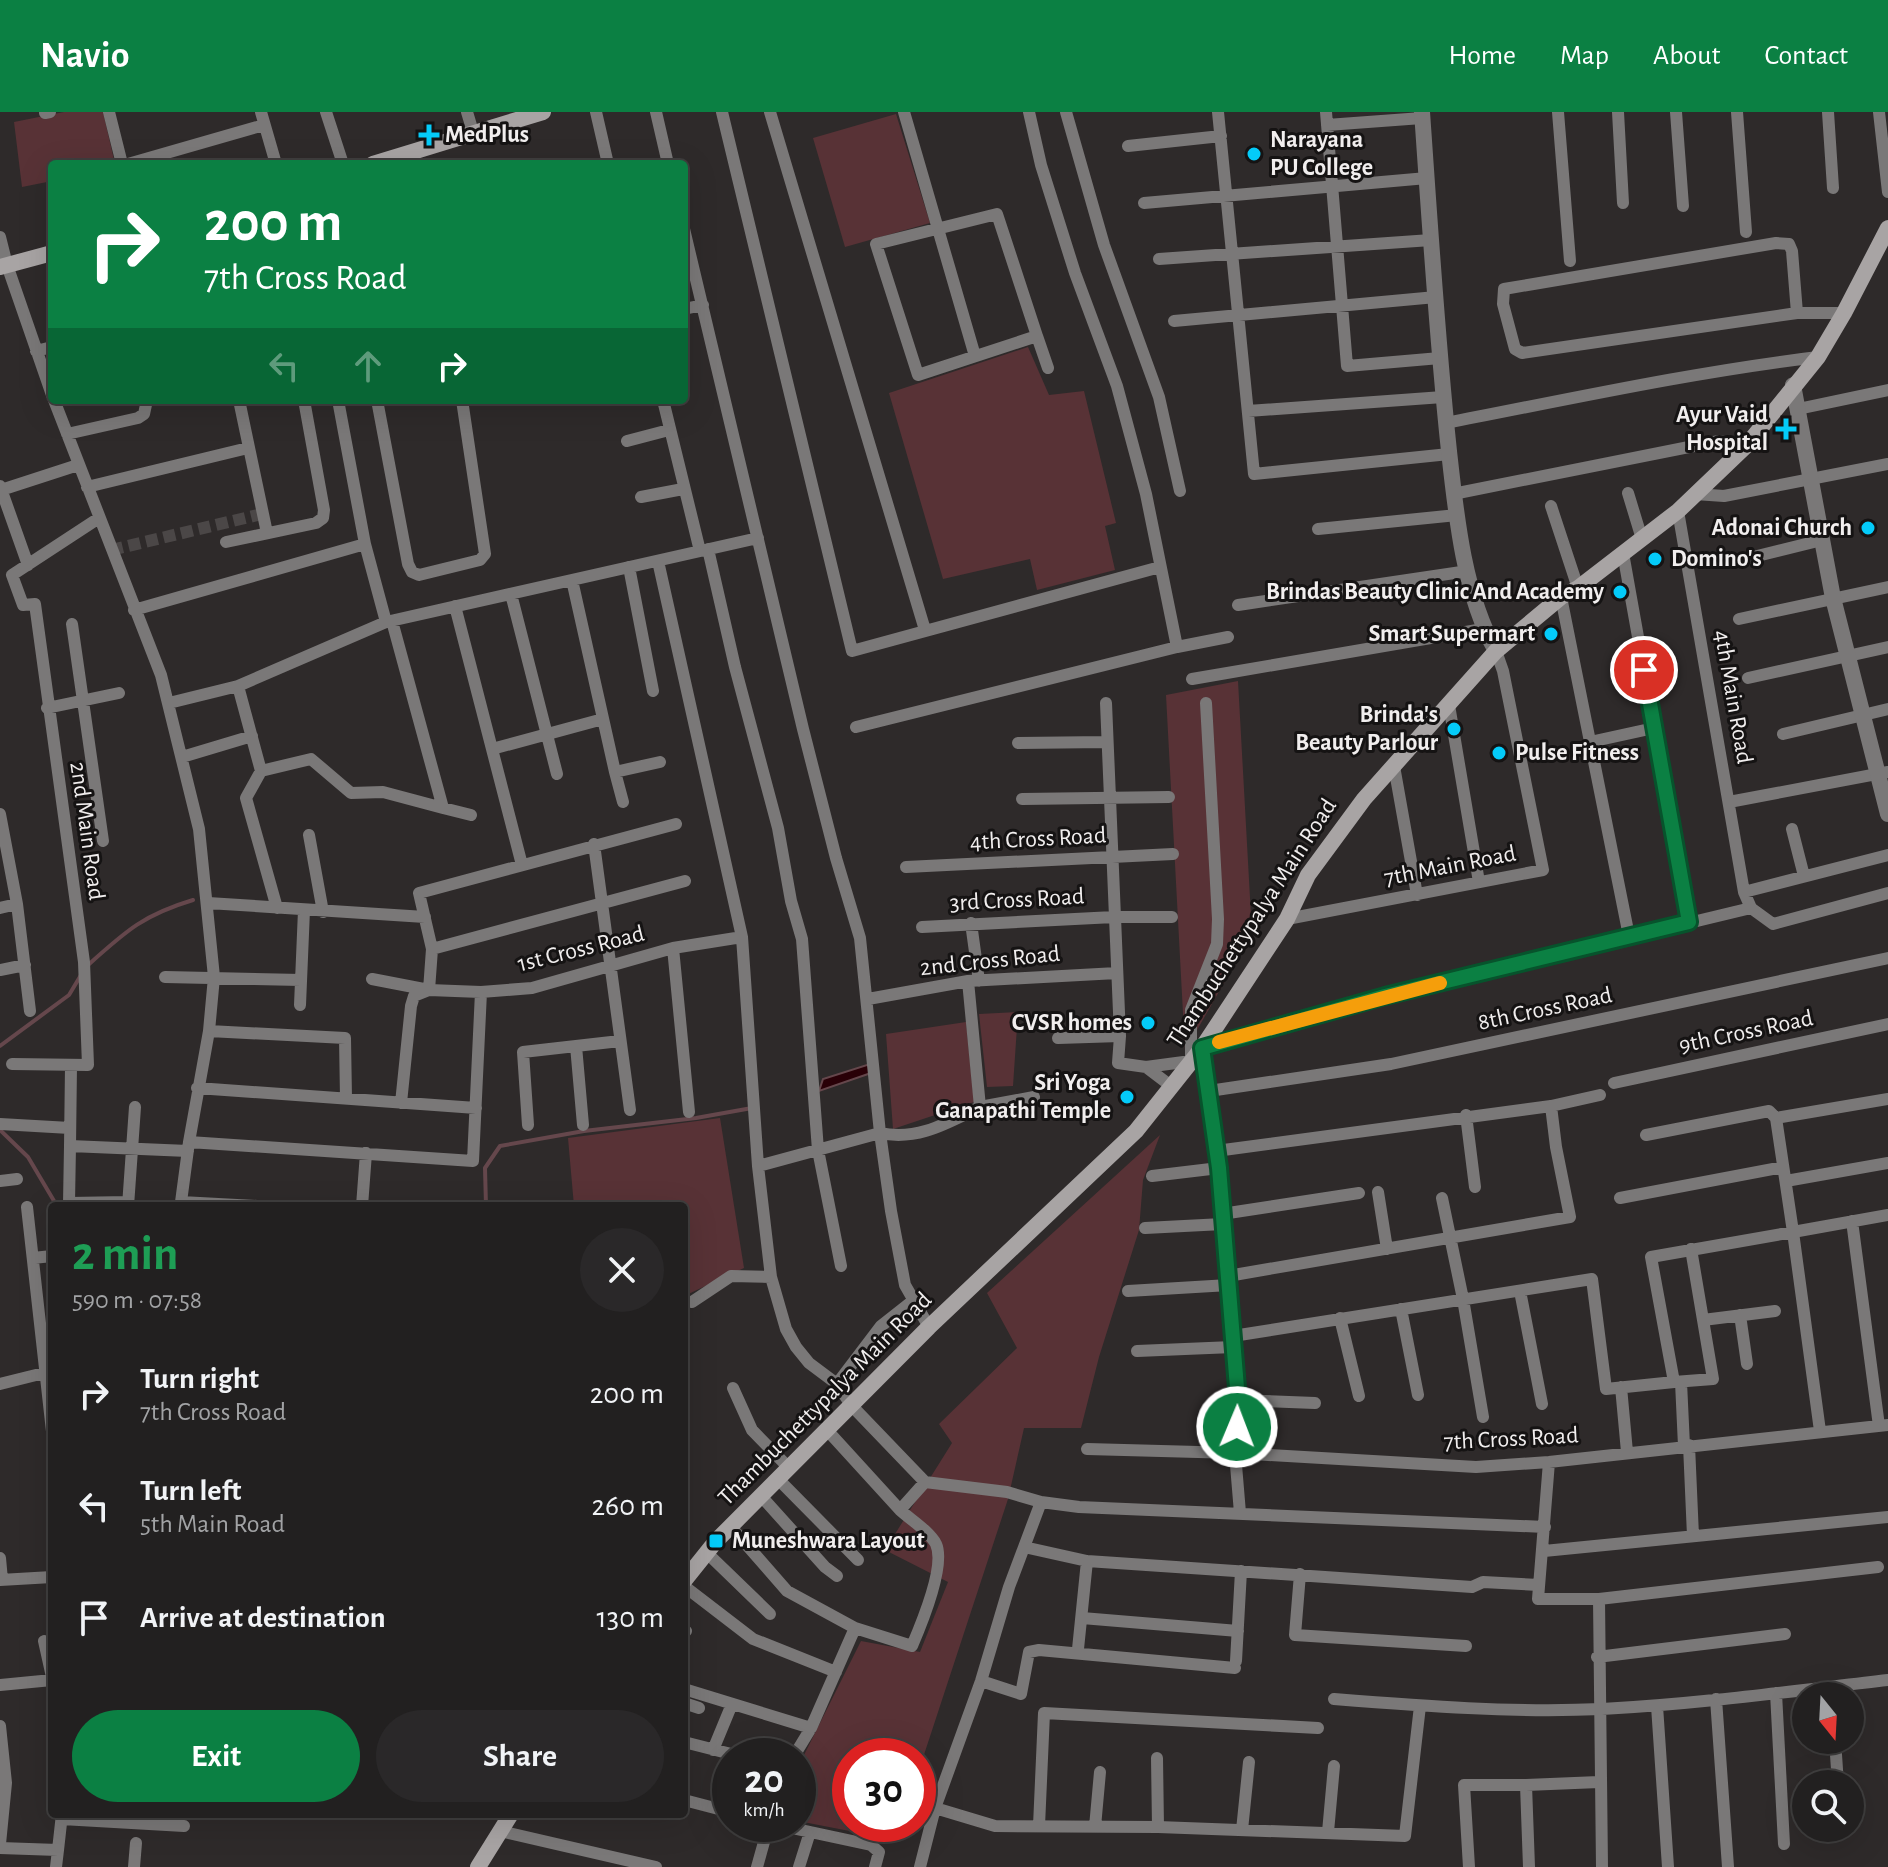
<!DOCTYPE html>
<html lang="en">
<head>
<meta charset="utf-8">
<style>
	body { margin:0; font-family:"Alegreya Sans",sans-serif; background:#2a2829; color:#f1f3f6; height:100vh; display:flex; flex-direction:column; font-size:30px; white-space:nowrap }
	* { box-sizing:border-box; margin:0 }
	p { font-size:26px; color:#a2a3a5 }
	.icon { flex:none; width:44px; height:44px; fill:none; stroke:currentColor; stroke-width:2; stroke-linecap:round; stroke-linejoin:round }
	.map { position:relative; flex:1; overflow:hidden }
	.sheet { position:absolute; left:48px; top:1090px; width:640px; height:616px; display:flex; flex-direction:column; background:#222020; border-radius:8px; box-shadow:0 8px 32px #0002,0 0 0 2px #3f3e3e }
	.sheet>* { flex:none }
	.guide { position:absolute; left:48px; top:48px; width:640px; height:244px; border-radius:8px; box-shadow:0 8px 32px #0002,0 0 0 2px #3f3e3e; background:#0b8043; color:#fff; overflow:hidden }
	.needle { width:52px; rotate:162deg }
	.controls { position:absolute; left:1792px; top:1570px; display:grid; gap:16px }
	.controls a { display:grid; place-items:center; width:72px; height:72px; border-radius:50%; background:#222020; box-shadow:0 8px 32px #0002,0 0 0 2px #3f3e3e; font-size:40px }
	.speed { position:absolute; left:712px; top:1626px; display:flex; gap:16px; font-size:40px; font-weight:700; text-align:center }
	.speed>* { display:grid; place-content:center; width:104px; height:104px; border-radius:50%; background:#222020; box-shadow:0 8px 32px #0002,0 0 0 2px #3f3e3e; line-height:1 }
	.speed small { font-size:20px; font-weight:400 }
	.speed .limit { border:12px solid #d22; background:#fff; color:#111 }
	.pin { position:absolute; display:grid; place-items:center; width:68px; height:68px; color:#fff; margin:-34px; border:4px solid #fff; border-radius:50%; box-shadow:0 2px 8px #0007 }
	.me { position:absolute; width:88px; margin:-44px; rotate:1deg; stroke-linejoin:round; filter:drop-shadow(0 0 6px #0008) }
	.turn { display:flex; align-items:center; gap:28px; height:168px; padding:0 24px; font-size:36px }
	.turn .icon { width:104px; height:104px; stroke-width:2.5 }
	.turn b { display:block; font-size:56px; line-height:68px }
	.lanes { display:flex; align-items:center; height:76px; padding:0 24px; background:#0003; justify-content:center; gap:40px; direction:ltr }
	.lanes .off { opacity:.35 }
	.round { display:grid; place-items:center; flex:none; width:84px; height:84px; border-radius:42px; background:#2a2829 }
	.summary { display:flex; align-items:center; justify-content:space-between; height:136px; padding:0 24px }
	h1 { font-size:48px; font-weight:600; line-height:60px; color:#1e9e55 }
	.button { display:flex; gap:16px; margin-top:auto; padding:16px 24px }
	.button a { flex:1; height:92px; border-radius:48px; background:#0b8043; color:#fff; font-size:32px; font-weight:600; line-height:92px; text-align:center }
	.button a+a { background:#2a2829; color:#f1f3f6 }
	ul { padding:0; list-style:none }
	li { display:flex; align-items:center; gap:24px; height:112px; padding:0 24px }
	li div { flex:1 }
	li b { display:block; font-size:30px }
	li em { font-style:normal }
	header { display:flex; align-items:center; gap:48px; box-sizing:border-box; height:112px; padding:0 40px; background:#0b8043; color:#fff }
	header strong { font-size:38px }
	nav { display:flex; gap:44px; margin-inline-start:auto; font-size:28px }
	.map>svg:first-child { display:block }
	.green { fill:#583236 }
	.water { fill:#290007; stroke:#65474c; stroke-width:2 }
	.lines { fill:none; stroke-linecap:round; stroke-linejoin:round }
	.stream { stroke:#65474c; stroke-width:4 }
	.minor-tunnel { stroke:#4b4747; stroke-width:12; stroke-dasharray:12 6; stroke-linecap:butt }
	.minor { stroke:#7a7878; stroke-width:12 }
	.tertiary { stroke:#7a7878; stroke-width:16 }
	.secondary { stroke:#a8a4a4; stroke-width:16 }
	.route-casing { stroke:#07532c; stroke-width:20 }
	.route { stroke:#0b8043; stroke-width:14 }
	.slow { stroke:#f59e0b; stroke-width:14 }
	.poi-dot { fill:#04cbf9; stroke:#151313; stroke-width:3 }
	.labels { text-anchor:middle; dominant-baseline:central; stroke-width:6; stroke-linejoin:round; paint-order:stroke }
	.poi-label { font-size:24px; font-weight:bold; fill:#f1eeee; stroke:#151313; text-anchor:end }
	.street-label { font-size:24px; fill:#f1eeee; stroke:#151313 }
</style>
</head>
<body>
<header>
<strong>Navio</strong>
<nav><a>Home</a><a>Map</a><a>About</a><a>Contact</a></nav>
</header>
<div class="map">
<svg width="1888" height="1755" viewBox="0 0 1888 1755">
	<rect width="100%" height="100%" fill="#2e2a2a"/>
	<path class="green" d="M 64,0 L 103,0 L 115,52 L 52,52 L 52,69 L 22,75 L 14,10 Z
		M 896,2 L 930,111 L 845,135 L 813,26 Z
		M 1028,235 L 1049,283 L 1084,279 L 1116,411 L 1105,414 L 1115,458 L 1037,478 L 1030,447 L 943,467 L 889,281 Z
		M 1238,569 L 1252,822 L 1185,939 L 1166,583 Z
		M 1018,900 L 1013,974 L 987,975 L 979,902 Z
		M 966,910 L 974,990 L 893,1017 L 886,922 Z
		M 720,1006 L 744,1156 L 684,1184 L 684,1094 L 574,1094 L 568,1026 Z
		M 1160,1023 L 1143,1068 L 1139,1118 L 1099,1245 L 1081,1316 L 1024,1316 L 1008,1387 L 918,1661 L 918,1644 L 850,1644 L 850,1712 L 901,1712 L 896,1728 L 798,1709 L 798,1655 L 861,1529 L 920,1540 L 948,1470 L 885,1438 L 952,1331 L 939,1312 L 1017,1236 L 987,1181 Z"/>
	<path class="water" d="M 870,952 L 871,961 L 819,979 L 823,967 Z"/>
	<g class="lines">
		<path class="stream" d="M 88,853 C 126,819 143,803 193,788
			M 0,934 L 69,883 L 81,863
			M 0,1018 L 28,1045 L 57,1094
			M 486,1094 L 485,1056 L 500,1034 L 584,1019 L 696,1006 L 752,996"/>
		<path class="minor-tunnel" d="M 111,438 L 262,402"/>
		<path class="minor" d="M 109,0 L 122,52
			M 261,0 L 276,52
			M 326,0 L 343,52
			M 467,0 L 473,20
			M 596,0 L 608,52
			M 656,0 L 668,52
			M 722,0 L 852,539 L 1160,455
			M 770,0 L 925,518
			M 904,0 L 975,244
			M 1029,0 L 1041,53 L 1075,161 L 1117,274 L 1146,382 L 1177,535
			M 1066,0 L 1104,133 L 1159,285 L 1180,379
			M 1218,0 L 1254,362 L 1449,342
			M 1326,0 L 1347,254 L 1440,246
			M 1558,0 L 1570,149
			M 1618,0 L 1623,91
			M 1676,0 L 1683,94
			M 1737,0 L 1746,120
			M 1828,0 L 1833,76
			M 1879,0 L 1888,80
			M 45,1 L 50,0
			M 1327,13 L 1422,6
			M 1128,34 L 1221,24
			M 128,52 L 264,13
			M 1144,91 L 1427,66
			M 684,117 L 803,617 L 836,746 L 860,826 L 880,1021 L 891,1099 L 905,1173 L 929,1215
			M 0,125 L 7,153 L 52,283
			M 1776,131 L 1789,132 L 1792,139 L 1797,201 L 1522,241 L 1515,237 L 1503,192 L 1504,177 Z
			M 1159,147 L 1431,128
			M 684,197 L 703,193
			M 1797,201 L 1844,201
			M 1174,209 L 1436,185
			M 1037,224 L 997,102 L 876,132 L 918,263 L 1037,224 L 1048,256
			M 36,239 L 52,235
			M 54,288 L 161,563 L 199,717 L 214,865 L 209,919 L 189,1030 L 181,1090 L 257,1094
			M 239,288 L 267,421
			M 338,288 L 365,432 L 386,510
			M 377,288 L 408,452 L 412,460 L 419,463 L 480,448 L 485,442 L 462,288
			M 663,288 L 700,439
			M 1798,297 L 1888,278
			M 1248,299 L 1443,285
			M 1446,311 C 1570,287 1693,260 1818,245
			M 67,322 L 138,306 L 144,302 L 147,288
			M 627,329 L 669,318
			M 0,374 L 28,453
			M 87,375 L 248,336
			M 1,378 L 78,353
			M 1628,381 L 1642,427
			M 1453,382 L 1719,329 L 1746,334
			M 1695,382 L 1724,384 L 1888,352
			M 641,385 L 683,377
			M 1551,394 L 1578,476
			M 1318,417 L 1457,403
			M 226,430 L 316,411 L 323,406 L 324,398 L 304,288
			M 708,437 L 735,555 L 778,716 L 791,789 L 802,827 L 818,1038 L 841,1154
			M 1623,441 L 1689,810
			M 1741,448 L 1822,428
			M 658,449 L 742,825 L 758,1054 L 771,1165 L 731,1164 L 692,1190
			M 629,455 L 653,579
			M 572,468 L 615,660
			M 511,482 L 557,662
			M 1561,485 L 1629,824
			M 1238,493 L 1468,459
			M 455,494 L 522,753
			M 134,498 L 365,432
			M 1739,507 L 1888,475
			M 72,512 L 103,729
			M 1748,566 L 1888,535
			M 1192,567 L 1483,517
			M 238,574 L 386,510 L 758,426
			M 169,591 L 238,574 L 261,659 L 311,647 L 351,681 L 383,680 L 443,696 L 392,509
			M 1106,591 L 1120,924 L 1118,951 L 1146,955 L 1191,949 L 1191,898 L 1217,832 L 1218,807 L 1206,591
			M 1449,593 L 1479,770
			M 47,596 L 119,581
			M 856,615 L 1177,535 L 1228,525
			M 1783,622 L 1888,597
			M 1590,630 L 1654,616
			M 1018,631 L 1106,630
			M 492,637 L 603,607
			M 182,645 L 252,624
			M 1394,654 L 1417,783
			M 261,659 L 246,686 L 277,796
			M 1022,687 L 1169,685
			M 623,690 L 615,660 L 660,650
			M 1729,690 L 1888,660
			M 443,696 L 471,703
			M 0,702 L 17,792 L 30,899
			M 1792,717 L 1804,764
			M 309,723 L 323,800
			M 594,732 L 630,998
			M 906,755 L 1173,742
			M 1744,780 L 1888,743
			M 208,791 L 425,805
			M 0,796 L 17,792
			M 1751,796 L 1773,812 L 1888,781
			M 1287,807 L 1543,758 L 1503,559 L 1496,539
			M 971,811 L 979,869
			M 922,815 L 1114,805 L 1172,805
			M 673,836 L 689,1000
			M 432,837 L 685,769
			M 0,858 L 25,853
			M 165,865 L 301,868
			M 372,867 L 429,878 L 481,880 L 532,876 L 673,836 L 742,825
			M 429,878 L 432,837 L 419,781 L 676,712
			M 868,887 L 968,869 L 1117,861
			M 300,893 L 304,798
			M 209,919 L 345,926 L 346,986
			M 1058,926 L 1120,924
			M 576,934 L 583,1013
			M 12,952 L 88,953 L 84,850 L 35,492 L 23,493 L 12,463 L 99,406
			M 71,954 L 70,1034 L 188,1039
			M 1146,955 L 1171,974
			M 1614,971 L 1888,912
			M 197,976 L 476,996
			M 1209,979 L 1391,952 L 1888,846
			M 401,991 L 411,894 L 414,884 L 429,878
			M 980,995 L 1034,985
			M 1466,1003 L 1475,1075
			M 1776,1006 L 1888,987
			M 0,1012 L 70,1016
			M 528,1013 L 523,940 L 620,929
			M 1646,1023 L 1769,999 L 1776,1006 L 1793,1120 L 1651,1145 L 1674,1270 L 1713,1267 L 1691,1137
			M 189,1030 L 473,1049 L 481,880
			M 70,1034 L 69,1091 L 128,1090
			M 1216,1039 L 1551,994 L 1600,983
			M 758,1054 L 880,1021 C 918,1029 947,1011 980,995 L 968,869
			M 1152,1064 L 1219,1056
			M 0,1069 L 17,1067
			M 1786,1069 L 1888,1051
			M 1378,1080 L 1387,1137
			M 1442,1086 L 1463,1187 L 1483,1305
			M 1620,1086 L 1783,1055
			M 128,1094 L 135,995
			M 362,1094 L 366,1041
			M 27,1095 L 52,1319
			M 1222,1102 L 1359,1081
			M 1852,1109 L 1879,1314
			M 1145,1116 L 1223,1112
			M 33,1146 L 52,1144
			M 1228,1164 L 1570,1105 L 1556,1035 L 1551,994
			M 771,1165 L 786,1217 L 796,1235 L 809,1251 L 837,1272 L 851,1293 L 925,1370 L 1007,1380 L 1041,1390 L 1079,1395 L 1545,1415
			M 1128,1179 L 1229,1173
			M 1520,1179 L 1542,1292
			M 1401,1197 L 1418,1283
			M 1740,1203 L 1747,1252
			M 1340,1206 L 1359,1284
			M 1703,1208 L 1775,1199
			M 1233,1224 L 1592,1167 L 1606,1277 L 1674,1270
			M 1137,1239 L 1233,1235
			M 1681,1270 L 1684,1334
			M 0,1272 L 52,1259
			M 837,1272 L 881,1214 L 914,1188
			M 1621,1275 L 1627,1340
			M 733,1276 L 752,1318 L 789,1356
			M 1238,1288 L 1315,1291
			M 827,1318 L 900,1398
			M 1820,1319 L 1793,1120 L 1888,1103
			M 1689,1333 L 1693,1424
			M 1087,1337 L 1235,1341 L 1476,1355 L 1549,1350 L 1888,1313
			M 1549,1350 L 1538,1487 L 1599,1487 L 1878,1455
			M 778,1367 L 858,1448
			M 761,1384 L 825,1455 L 837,1464
			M 1240,1401 L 1235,1341 L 1238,1288 L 1219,1056 L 1202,936 L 1385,884 L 1751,796 L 1744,780 L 1678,399
			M 731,1415 L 787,1479 L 855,1516
			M 1024,1435 L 1087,1449 L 1472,1475 L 1483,1470 L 1539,1473
			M 1544,1439 L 1888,1405
			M 707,1441 L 770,1502
			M 0,1446 L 2,1468
			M 1300,1462 L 1295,1523 L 1466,1534
			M 0,1468 L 52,1465
			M 684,1474 L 753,1527 L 836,1560
			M 1599,1487 L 1602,1755
			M 1082,1506 L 1238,1519
			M 684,1518 L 686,1519
			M 44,1529 L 52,1565
			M 1078,1537 L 1087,1449
			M 1597,1545 L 1785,1522
			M 1236,1549 L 1241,1459
			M 981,1569 L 1021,1582 L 1029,1540 L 1039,1538 L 1235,1556
			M 0,1573 L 52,1568
			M 684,1577 L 811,1616
			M 1776,1581 L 1784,1732
			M 1334,1587 C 1423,1594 1513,1601 1602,1597 C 1698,1592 1793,1579 1888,1568
			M 1716,1587 L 1728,1755
			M 684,1591 L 699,1596
			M 1657,1594 L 1668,1755
			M 0,1614 L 6,1671 L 0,1732
			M 1835,1628 L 1838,1672
			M 684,1630 L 739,1644
			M 713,1638 L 732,1592
			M 794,1644 L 811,1616 L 855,1516 L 912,1534 C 921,1513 946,1454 936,1432 C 929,1419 911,1408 900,1398 L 925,1370
			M 1157,1646 L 1158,1715
			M 684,1688 L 730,1700
			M 935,1696 L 995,1714 L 1158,1715 L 1405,1724 L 1420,1594
			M 62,1707 L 184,1714
			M 773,1712 L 871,1733 L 879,1740 L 875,1755
			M 1039,1714 L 1044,1601 L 1318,1616
			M 1095,1715 L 1100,1660
			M 1840,1716 L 1841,1720
			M 1242,1718 L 1249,1650
			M 500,1719 L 656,1755
			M 1328,1720 L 1334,1654
			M 0,1736 L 58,1738 L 56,1755
			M 58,1738 L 62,1702
			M 134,1755 L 136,1731
			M 757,1755 L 769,1712
			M 799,1755 L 810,1720
			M 920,1755 L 935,1696 L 981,1569 L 1009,1475 L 1041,1390
			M 1469,1755 L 1464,1673 L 1526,1673
			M 1529,1755 L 1526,1673 L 1599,1670"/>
		<path class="tertiary" d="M 1422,0 C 1430,113 1437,227 1449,339 C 1456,403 1464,483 1496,539
			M 1793,273 L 1833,486 L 1888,702"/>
		<path class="secondary" d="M 373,52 L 543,0
			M 0,155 L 52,141
			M 684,1469 L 716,1429 L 929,1215 L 1136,1019 L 1202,936 L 1287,807 L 1308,763 L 1364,687 L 1496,539 L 1561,485 L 1578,476 L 1678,399 L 1746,334 L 1818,245 L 1844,201 L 1888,116
			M 478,1755 L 511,1702"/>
	</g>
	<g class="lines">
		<g class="route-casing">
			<path id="route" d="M 1237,1315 L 1238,1288 L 1219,1056 L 1202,936 L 1385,884 L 1689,810 L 1644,558"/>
		</g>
		<use href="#route" class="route"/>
		<path class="slow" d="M 1219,930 L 1440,871"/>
	</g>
	<g class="poi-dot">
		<path d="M425 11h8v8h8v8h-8v8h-8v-8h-8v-8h8z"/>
		<circle cx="1254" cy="42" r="8"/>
		<path d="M1782 305h8v8h8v8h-8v8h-8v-8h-8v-8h8z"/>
		<circle cx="1868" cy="416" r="8"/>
		<circle cx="1655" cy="447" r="8"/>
		<circle cx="1620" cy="480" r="8"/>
		<circle cx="1551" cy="522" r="8"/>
		<circle cx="1454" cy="617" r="8"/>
		<circle cx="1499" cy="641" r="8"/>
		<circle cx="1148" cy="911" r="8"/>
		<circle cx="1127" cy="985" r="8"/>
		<rect x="708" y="1421" width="16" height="16" rx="4"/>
	</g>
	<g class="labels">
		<g class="poi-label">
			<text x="445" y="23" text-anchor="start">MedPlus</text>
			<text x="1270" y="28" text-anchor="start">Narayana<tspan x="1270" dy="28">PU College</tspan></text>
			<text x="1768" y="303">Ayur Vaid<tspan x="1768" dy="28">Hospital</tspan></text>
			<text x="1852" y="416">Adonai Church</text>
			<text x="1671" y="447" text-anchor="start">Domino's</text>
			<text x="1604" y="480">Brindas Beauty Clinic And Academy</text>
			<text x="1535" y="522">Smart Supermart</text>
			<text x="1438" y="603">Brinda's<tspan x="1438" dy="28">Beauty Parlour</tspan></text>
			<text x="1515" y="641" text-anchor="start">Pulse Fitness</text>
			<text x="1132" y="911">CVSR homes</text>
			<text x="1111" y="971">Sri Yoga<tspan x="1111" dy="28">Ganapathi Temple</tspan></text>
			<text x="732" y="1429" text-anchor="start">Muneshwara Layout</text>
		</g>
		<g class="street-label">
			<text transform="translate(1733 585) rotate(80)">4th Main Road</text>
			<text transform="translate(87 719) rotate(82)">2nd Main Road</text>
			<text transform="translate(1038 727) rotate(-3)">4th Cross Road</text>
			<text transform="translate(1450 754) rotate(-11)">7th Main Road</text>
			<text transform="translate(1017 788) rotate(-3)">3rd Cross Road</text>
			<text transform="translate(1252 811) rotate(-57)">Thambuchettypalya Main Road</text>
			<text transform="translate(581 837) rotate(-14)">1st Cross Road</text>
			<text transform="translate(990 849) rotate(-6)">2nd Cross Road</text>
			<text transform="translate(1545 897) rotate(-12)">8th Cross Road</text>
			<text transform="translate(1746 920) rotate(-12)">9th Cross Road</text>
			<text transform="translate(825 1287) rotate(-45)">Thambuchettypalya Main Road</text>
			<text transform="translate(1511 1327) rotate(-3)">7th Cross Road</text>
		</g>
	</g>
</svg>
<div class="controls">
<a><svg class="needle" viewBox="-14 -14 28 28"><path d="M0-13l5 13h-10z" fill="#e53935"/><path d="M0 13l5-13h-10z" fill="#a2a3a5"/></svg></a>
<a><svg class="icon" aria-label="search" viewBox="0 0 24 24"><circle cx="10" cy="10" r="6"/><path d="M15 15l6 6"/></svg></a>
</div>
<div class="speed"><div>20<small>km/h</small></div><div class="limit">30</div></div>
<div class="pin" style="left:1644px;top:558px;background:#d93025"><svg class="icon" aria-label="arrive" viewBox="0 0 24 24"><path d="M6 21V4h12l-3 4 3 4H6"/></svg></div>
<svg class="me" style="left:1237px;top:1315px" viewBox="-20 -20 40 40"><circle r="17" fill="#0b8043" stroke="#fff" stroke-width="3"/><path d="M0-11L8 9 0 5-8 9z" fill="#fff"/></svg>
<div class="guide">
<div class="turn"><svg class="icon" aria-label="right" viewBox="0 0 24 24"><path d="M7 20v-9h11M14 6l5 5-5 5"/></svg><div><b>200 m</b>7th Cross Road</div></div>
<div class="lanes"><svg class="icon off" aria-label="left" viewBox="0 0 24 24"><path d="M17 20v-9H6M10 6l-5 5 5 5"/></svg><svg class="icon off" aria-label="ahead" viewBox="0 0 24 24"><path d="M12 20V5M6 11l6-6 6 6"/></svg><svg class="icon" aria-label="right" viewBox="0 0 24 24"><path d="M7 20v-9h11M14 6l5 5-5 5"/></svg></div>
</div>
<section class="sheet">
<div class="summary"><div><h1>2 min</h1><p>590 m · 07:58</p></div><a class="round"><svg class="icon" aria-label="close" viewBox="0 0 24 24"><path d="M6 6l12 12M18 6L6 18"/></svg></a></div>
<ul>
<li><svg class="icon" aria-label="right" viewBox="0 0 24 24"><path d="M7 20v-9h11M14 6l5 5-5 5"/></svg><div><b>Turn right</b><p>7th Cross Road</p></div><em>200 m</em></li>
<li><svg class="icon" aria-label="left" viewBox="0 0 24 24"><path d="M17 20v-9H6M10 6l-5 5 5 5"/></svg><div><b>Turn left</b><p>5th Main Road</p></div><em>260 m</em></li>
<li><svg class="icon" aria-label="arrive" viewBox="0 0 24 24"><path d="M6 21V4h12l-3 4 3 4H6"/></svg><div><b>Arrive at destination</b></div><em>130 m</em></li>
</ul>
<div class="button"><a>Exit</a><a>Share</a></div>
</section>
</div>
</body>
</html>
